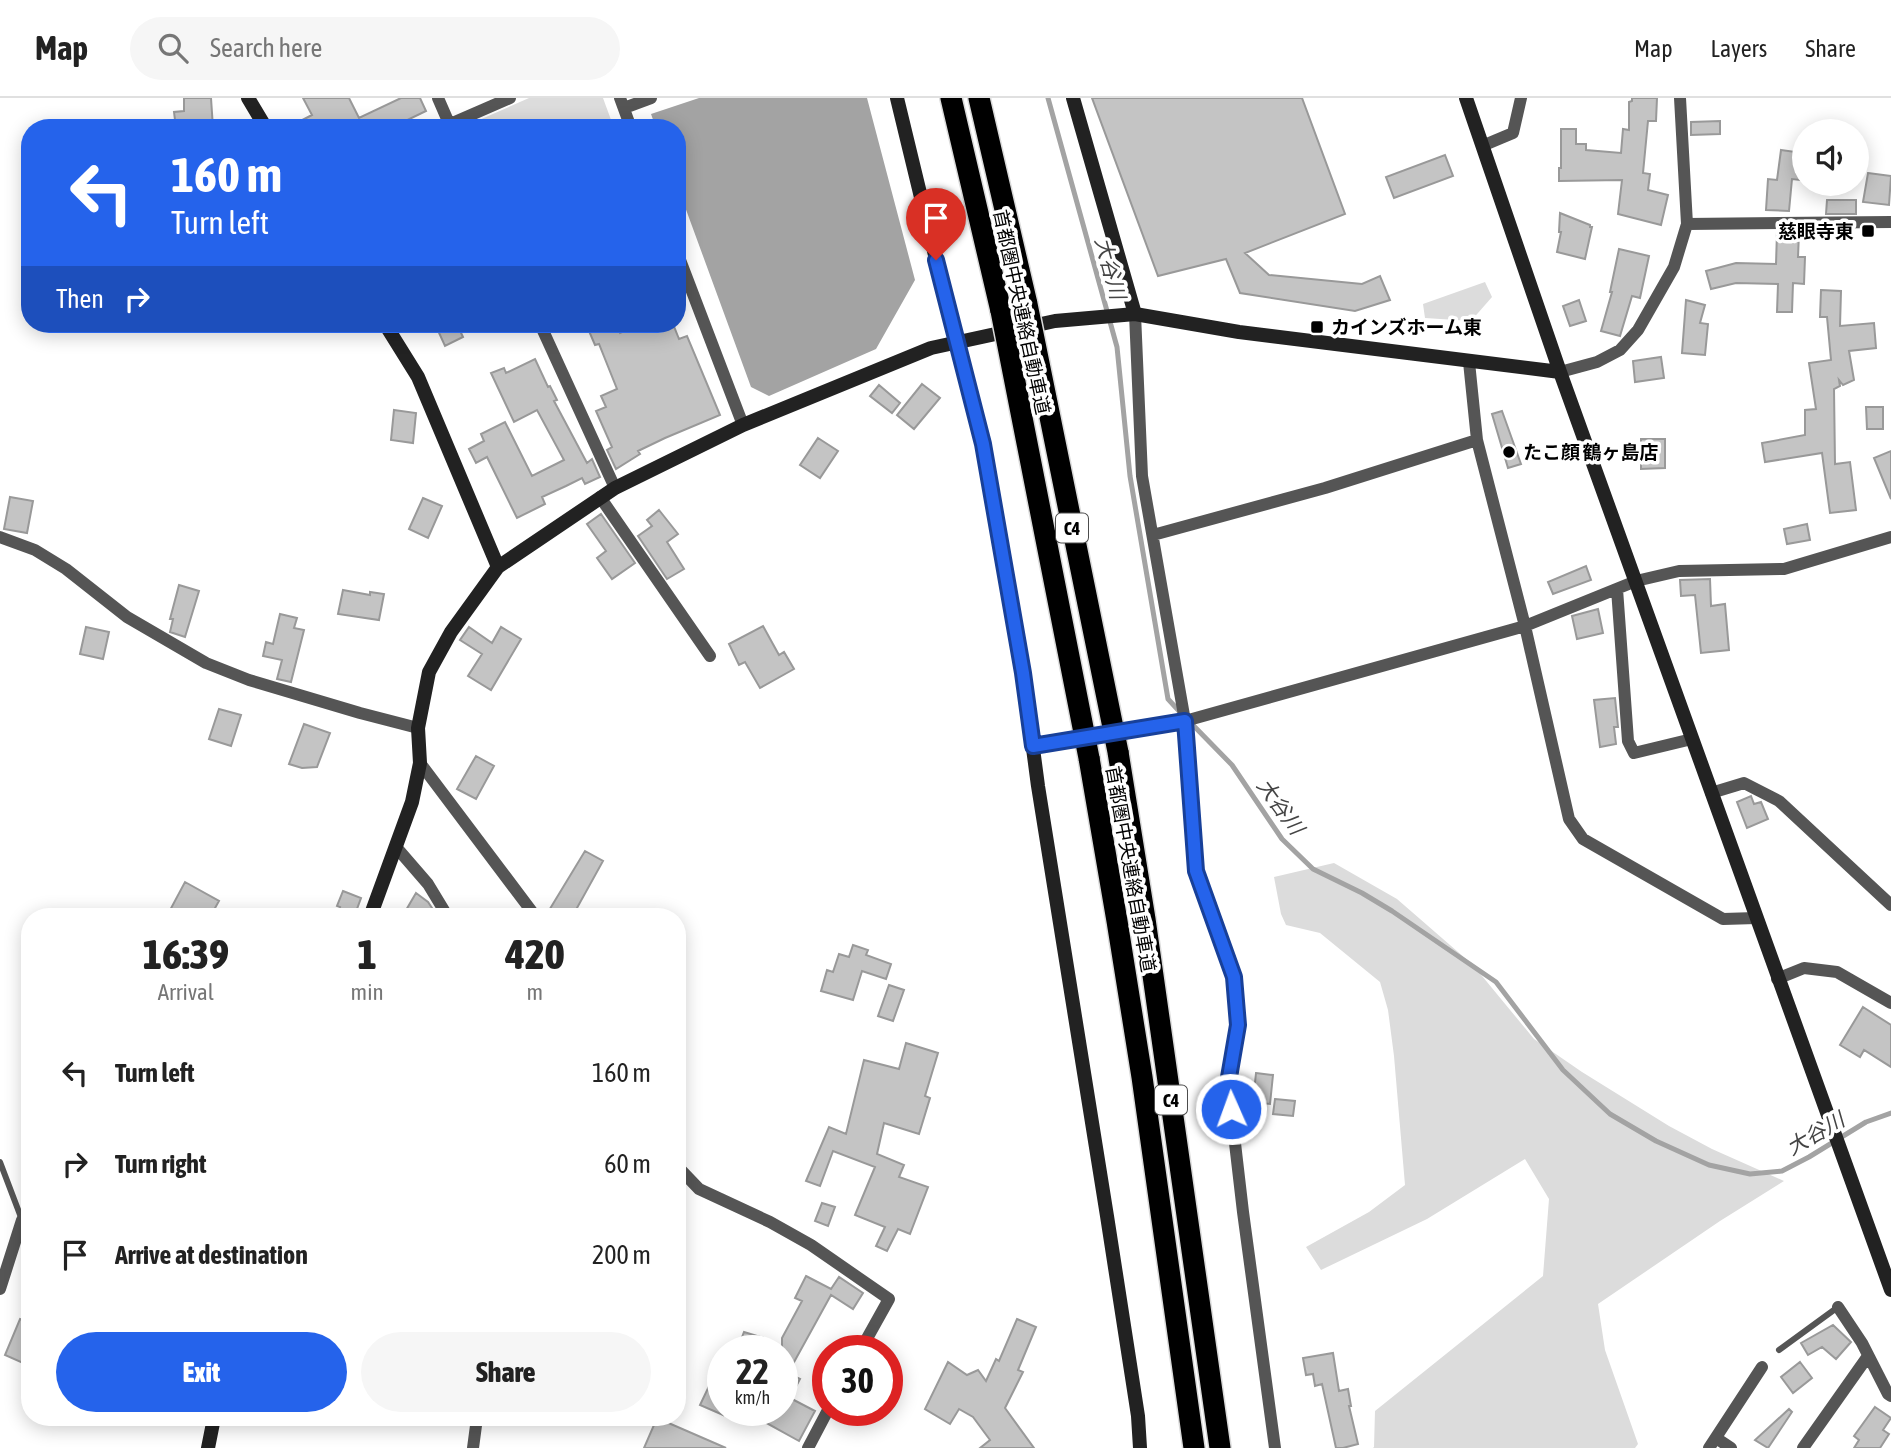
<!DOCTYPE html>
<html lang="en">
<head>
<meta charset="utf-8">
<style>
	body { margin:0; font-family:"Asap Condensed","Noto Sans JP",sans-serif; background:#f6f6f6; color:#222; height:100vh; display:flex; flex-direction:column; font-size:26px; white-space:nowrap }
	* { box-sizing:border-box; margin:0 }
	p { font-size:23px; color:#767676 }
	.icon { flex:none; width:38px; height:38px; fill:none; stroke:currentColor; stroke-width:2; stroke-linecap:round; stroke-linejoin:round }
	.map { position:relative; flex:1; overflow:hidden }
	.drawer { position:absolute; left:21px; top:810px; width:665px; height:518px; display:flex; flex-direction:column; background:#fff; border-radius:28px; box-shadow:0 4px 18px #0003 }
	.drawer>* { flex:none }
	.banner { position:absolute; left:21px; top:21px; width:665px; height:214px; border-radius:28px; box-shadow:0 4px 18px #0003; background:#2563eb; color:#fff; overflow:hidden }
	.tools { position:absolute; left:1792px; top:21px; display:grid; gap:14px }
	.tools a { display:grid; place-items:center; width:77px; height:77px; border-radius:50%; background:#fff; box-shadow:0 4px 18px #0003; font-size:35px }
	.speed { position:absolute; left:707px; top:1237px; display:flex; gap:14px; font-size:35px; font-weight:700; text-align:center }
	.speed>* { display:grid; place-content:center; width:91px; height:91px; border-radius:50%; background:#fff; box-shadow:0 4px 18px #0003; line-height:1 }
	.speed small { font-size:18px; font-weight:400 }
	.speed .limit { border:10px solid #d22; background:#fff; color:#111 }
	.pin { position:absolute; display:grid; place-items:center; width:60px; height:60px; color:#fff; margin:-72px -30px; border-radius:50% 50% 50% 0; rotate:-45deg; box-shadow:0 0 7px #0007 }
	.pin .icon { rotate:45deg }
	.me { position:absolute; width:77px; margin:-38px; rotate:358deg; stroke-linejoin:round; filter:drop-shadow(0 0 5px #0008) }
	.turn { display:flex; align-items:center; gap:24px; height:147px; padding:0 35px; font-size:32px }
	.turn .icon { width:91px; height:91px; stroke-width:2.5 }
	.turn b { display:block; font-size:49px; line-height:60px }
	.then { display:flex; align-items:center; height:66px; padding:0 35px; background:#0003; gap:14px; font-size:26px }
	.eta { display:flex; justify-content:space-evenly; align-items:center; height:119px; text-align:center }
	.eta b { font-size:42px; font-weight:800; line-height:49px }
	.cta { display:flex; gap:14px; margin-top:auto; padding:14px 35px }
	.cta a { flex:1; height:80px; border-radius:42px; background:#2563eb; color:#fff; font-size:28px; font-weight:800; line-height:80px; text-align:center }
	.cta a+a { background:#f6f6f6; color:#222 }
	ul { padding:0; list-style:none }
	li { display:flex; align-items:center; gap:21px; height:91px; padding:0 35px }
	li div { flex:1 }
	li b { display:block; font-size:26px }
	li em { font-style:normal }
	header { display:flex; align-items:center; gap:42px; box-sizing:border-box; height:98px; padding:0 35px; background:#fff; border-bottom:2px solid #e0e0e0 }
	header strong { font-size:33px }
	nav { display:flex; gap:38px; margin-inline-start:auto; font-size:24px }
	.search { width:490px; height:63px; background:#f6f6f6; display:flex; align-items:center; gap:18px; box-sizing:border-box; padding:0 24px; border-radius:38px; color:#767676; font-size:26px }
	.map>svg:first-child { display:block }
	.green { fill:#dcdcdc }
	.water { fill:#a3a3a3 }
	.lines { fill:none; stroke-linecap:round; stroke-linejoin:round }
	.stream { stroke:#a3a3a3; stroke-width:5 }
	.building { fill:#c4c4c4; stroke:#999; stroke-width:2 }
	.highway-casing { stroke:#dbdbdb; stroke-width:24 }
	.lane { stroke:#555; stroke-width:6 }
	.street { stroke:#555; stroke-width:12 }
	.secondary { stroke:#222; stroke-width:14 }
	.highway { stroke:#000; stroke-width:21 }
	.highway-bridge-casing { stroke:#dbdbdb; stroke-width:24; stroke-linecap:butt }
	.highway-bridge { stroke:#000; stroke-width:21 }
	.route-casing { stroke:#184099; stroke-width:18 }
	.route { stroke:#2563eb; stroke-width:12 }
	.poi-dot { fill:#000; stroke:#fff; stroke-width:2.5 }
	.labels { text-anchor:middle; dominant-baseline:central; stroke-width:7; stroke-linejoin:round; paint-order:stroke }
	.shield { fill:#fff; stroke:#4c4c4c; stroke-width:2 }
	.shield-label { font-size:18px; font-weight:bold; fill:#000 }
	.poi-label { font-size:19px; font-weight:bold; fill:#000; stroke:#fff; text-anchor:start }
	.street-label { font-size:19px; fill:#000; stroke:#fff }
	.water-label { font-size:21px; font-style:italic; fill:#444; stroke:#fff }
</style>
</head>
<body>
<header>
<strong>Map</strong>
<div class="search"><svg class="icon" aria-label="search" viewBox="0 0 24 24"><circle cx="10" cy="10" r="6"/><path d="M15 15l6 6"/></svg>Search here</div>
<nav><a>Map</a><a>Layers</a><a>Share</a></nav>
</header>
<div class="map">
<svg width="1891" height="1350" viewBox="0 0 1891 1350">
	<rect width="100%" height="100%" fill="#fff"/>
	<path class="green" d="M 529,0 L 603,0 L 614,30 L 461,30 Z
		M 1485,184 L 1492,199 L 1471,223 L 1425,220 L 1423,206 Z
		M 1334,765 L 1397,801 L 1473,867 L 1534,941 L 1582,974 L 1669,1028 L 1712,1051 L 1784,1083 L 1720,1123 L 1598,1206 L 1605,1252 L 1638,1346 L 1635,1350 L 1373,1350 L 1374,1349 L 1375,1313 L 1543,1178 L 1549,1101 L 1525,1061 L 1427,1121 L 1321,1172 L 1306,1149 L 1369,1114 L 1405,1087 L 1394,958 L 1388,912 L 1380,884 L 1320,835 L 1286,827 L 1281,816 L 1274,779 Z"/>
	<path class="water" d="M 699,0 L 867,0 L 915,182 L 876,251 L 769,298 L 751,289 L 677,87 L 677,30 L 656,30 L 651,16 Z"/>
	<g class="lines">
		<path class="stream" d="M 1048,0 L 1117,249 L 1130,378 L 1168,601 L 1179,613
			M 1188,622 L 1232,667 L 1282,741 L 1313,771 L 1362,795 L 1392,813 L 1496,884 L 1563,972 L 1610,1016 L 1656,1043 L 1709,1067 L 1750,1076 L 1782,1073 L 1809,1059 L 1866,1024 L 1891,1015"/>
	</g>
	<path class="building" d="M 184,0 L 211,0 L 213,30 L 176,30 L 174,14 L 184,13 Z
		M 303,0 L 349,0 L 359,20 L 401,0 L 420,0 L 426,13 L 391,30 L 287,30 L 312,17 Z
		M 1092,0 L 1302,0 L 1345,116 L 1245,155 L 1269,177 L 1362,186 L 1380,178 L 1390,202 L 1355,213 L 1240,195 L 1226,161 L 1158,178 Z
		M 1632,0 L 1657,0 L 1656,23 L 1648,23 L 1643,75 L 1650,76 L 1648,92 L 1668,97 L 1661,127 L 1618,116 L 1622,82 L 1559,83 L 1559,70 L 1561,70 L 1561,31 L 1576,31 L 1576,46 L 1586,46 L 1586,52 L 1621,55 L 1623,31 L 1629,32 L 1629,4 L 1632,3 Z
		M 1720,23 L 1720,36 L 1691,37 L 1691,24 Z
		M 1781,52 L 1803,55 L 1800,82 L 1792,81 L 1789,113 L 1766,112 L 1768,81 L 1777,82 Z
		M 1445,57 L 1453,78 L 1394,100 L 1386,79 Z
		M 1868,75 L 1891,78 L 1889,107 L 1863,104 Z
		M 1827,102 L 1856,102 L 1856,116 L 1826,116 Z
		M 1560,115 L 1590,127 L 1590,129 L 1592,129 L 1585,161 L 1557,154 L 1561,134 L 1559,134 Z
		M 1777,134 L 1799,135 L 1798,159 L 1805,159 L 1804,186 L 1793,185 L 1792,214 L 1777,214 L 1778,186 L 1736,185 L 1711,191 L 1706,173 L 1736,165 L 1776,166 Z
		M 1619,151 L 1649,158 L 1640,200 L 1632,198 L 1620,238 L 1601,233 L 1612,194 L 1610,194 Z
		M 1821,192 L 1841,193 L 1840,228 L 1874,225 L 1876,250 L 1849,253 L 1854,282 L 1843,287 L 1839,282 L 1840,288 L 1834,291 L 1835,366 L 1850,364 L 1856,412 L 1830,415 L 1822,355 L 1765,364 L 1762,345 L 1805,337 L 1805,312 L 1816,311 L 1809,265 L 1831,262 L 1827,219 L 1820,219 Z
		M 1579,202 L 1586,223 L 1570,228 L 1563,208 Z
		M 1686,202 L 1705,207 L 1700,225 L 1708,226 L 1705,257 L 1682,255 Z
		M 435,226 L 457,226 L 463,239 L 445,248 Z
		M 586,226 L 616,226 L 620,235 L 642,226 L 673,226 L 679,241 L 687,238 L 720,317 L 665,340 L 638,353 L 640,356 L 616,371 L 607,352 L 612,349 L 596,313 L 606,309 L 601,298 L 617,291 L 599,246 L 595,247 Z
		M 1661,259 L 1664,280 L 1635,284 L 1633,263 Z
		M 535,261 L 548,289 L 550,288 L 557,302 L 554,303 L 587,365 L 592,361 L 600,379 L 585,386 L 582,380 L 566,388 L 542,399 L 545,406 L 517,420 L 487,359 L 476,365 L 469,351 L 484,343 L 481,336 L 505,324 L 532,378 L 564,362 L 537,312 L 514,324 L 491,275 L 504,270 L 506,275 Z
		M 922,286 L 940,300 L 914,331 L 897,317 Z
		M 879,287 L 900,305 L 892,315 L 870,298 Z
		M 1866,309 L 1883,309 L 1883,331 L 1867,331 Z
		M 394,312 L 416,315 L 413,345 L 391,342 Z
		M 1502,313 L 1521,366 L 1508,370 L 1492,316 Z
		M 818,340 L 838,353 L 820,380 L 800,367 Z
		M 1641,341 L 1665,341 L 1665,370 L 1641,371 Z
		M 1891,353 L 1891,401 L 1874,360 Z
		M 10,399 L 33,403 L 27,435 L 4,431 Z
		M 423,400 L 442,408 L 428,440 L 409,431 Z
		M 659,412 L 678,436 L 667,444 L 684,471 L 667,481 L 638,438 L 652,428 L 647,422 Z
		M 601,416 L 635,465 L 612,481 L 597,460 L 606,453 L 587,426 Z
		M 1807,426 L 1810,442 L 1787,446 L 1784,431 Z
		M 1586,468 L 1591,482 L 1553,496 L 1548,484 Z
		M 1710,481 L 1711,508 L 1725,506 L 1729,552 L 1701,555 L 1695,497 L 1681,498 L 1680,482 Z
		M 179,487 L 199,493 L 185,539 L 170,534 L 173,521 L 170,521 Z
		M 343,492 L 370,497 L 370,494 L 384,496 L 379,522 L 338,516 Z
		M 1598,511 L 1603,535 L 1577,541 L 1572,518 Z
		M 280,516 L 297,520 L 294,530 L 304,532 L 291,584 L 277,581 L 282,562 L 263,558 L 266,544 L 273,546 Z
		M 763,528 L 779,557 L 784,554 L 794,571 L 760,590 L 745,564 L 739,567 L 729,546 Z
		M 86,529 L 109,534 L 103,561 L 80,556 Z
		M 469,529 L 492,545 L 501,529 L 521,541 L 491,592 L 468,578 L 482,556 L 460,542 Z
		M 1615,600 L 1618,629 L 1614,629 L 1616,646 L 1600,649 L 1594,602 Z
		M 219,611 L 241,617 L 231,648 L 209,641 Z
		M 304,626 L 330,635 L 317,669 L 302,670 L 289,666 Z
		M 476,658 L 494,668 L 476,701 L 457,691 Z
		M 1751,698 L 1754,706 L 1761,704 L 1768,721 L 1747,730 L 1737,704 Z
		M 585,753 L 603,763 L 572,819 L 545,819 Z
		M 185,784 L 219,803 L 210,819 L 179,819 L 169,814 Z
		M 343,793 L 361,800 L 354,819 L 336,819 L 340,809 L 337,808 Z
		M 416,795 L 428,804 L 438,819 L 402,819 Z
		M 853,847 L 868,852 L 866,857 L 891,866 L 886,881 L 862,873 L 853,902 L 821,893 L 827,872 L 833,874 L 839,856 L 849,859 Z
		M 889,887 L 904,892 L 893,923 L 878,918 Z
		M 1863,909 L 1891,927 L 1891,969 L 1864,952 L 1860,959 L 1840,947 Z
		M 906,945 L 938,955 L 925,998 L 930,1000 L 919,1036 L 884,1025 L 877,1056 L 904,1067 L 899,1079 L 928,1089 L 910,1136 L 898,1131 L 887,1153 L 876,1148 L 885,1129 L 855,1117 L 875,1069 L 833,1053 L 820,1088 L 806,1083 L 829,1029 L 846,1036 L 864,962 L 899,971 Z
		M 1256,975 L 1273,977 L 1270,1006 L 1253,1004 Z
		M 1275,1001 L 1295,1003 L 1293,1018 L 1273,1016 Z
		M 822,1105 L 835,1109 L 828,1128 L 815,1123 Z
		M 806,1178 L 831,1191 L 839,1179 L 863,1195 L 853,1211 L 831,1197 L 788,1275 L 800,1281 L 790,1300 L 815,1313 L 799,1343 L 743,1312 L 782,1312 L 782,1240 L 802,1203 L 795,1200 Z
		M 20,1221 L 30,1226 L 30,1249 L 23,1265 L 5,1257 Z
		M 1017,1221 L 1036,1229 L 1018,1272 L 1023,1274 L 1005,1310 L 1034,1350 L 980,1350 L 990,1342 L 973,1319 L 959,1311 L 950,1326 L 925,1311 L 948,1264 L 967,1277 L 978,1272 L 986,1283 L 996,1261 L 999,1263 Z
		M 1833,1227 L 1851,1244 L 1836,1261 L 1822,1249 L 1808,1257 L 1801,1245 Z
		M 744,1234 L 764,1240 L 760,1253 L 747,1253 L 738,1250 Z
		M 1333,1255 L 1339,1293 L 1348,1291 L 1351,1308 L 1349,1308 L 1358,1346 L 1343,1350 L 1336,1350 L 1322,1286 L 1315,1288 L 1313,1276 L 1306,1277 L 1303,1260 Z
		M 1800,1264 L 1812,1280 L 1793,1295 L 1781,1279 Z
		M 710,1286 L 723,1291 L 723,1317 L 700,1307 Z
		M 1875,1309 L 1891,1320 L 1883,1332 L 1889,1336 L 1880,1350 L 1854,1350 L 1859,1342 L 1854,1338 Z
		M 1789,1311 L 1792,1314 L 1768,1350 L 1755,1342 Z
		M 657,1320 L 726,1350 L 644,1350 Z"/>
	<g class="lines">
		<g class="highway-casing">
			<path id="highway" d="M 951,0 L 1001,213
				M 979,0 L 1027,206
				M 1118,654 L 1145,821 L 1220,1350
				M 1089,660 L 1117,823 L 1142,979 L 1194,1350"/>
		</g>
		<path class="lane" d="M 0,1064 L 22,1122
			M 1779,1252 L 1838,1209"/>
		<path class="street" d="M 438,0 L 451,30
			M 620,0 L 631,30
			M 624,10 L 651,0
			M 441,30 L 510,0
			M 1482,48 L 1513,35 L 1521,0
			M 1687,126 L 1891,124
			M 677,154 L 743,327
			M 1135,216 L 1142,378 L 1185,623 L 1196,773 L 1234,879 L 1238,927 L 1228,985 L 1243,1114 L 1275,1350
			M 540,226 L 615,390
			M 1469,264 L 1477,342 L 1525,528 L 1569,721 L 1583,741 L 1723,821 L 1756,820
			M 1560,274 L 1597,264 L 1620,252 L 1638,232 L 1674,169 L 1687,126 L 1680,0
			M 600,399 L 710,558
			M 1153,437 L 1325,390 L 1477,342
			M 0,439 L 35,452 L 66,471 L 127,519 L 206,565 L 249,582 L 360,615 L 418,630
			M 1617,491 L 1628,643 L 1634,655 L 1692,641
			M 1033,648 L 1185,623 L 1525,528 L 1636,483 L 1679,473 L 1784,471 L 1891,439
			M 420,665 L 536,819
			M 1711,695 L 1744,685 L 1779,703 L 1891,807
			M 396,749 L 428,786 L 448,819
			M 1777,881 L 1804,870 L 1837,874 L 1891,905
			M 677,1068 L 699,1091 L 770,1124 L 811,1147 L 889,1201 L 860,1253
			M 0,1191 L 22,1122 L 30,1118
			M 1838,1209 L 1862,1245 L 1888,1296 L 1891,1298
			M 1716,1340 L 1731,1350
			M 473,1350 L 477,1320
			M 808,1350 L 828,1312
			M 1709,1350 L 1762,1269
			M 1803,1350 L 1868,1258"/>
		<path class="secondary" d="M 248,0 L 266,30
			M 897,0 L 956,244 L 983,346 L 1023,575 L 1038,688 L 1107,1118 L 1138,1318 L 1140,1350
			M 1073,0 L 1135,216
			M 1466,0 L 1560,274 L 1891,1192
			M 385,226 L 418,279 L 498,469
			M 370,819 L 412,704 L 420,665 L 418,630 L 429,574 L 451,534 L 498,469 L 615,390 L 743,327 L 931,250 L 1055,223 L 1135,216 L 1239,234 L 1560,274
			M 208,1350 L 214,1320"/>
		<use href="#highway" class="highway"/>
		<g class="highway-bridge-casing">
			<path id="highway-bridge" d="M 1027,206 L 1118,654
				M 1001,213 L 1089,660"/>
		</g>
		<use href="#highway-bridge" class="highway-bridge"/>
	</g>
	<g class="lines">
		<g class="route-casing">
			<path id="route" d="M 936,162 L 983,346 L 1023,575 L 1033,648 L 1185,623 L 1196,773 L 1234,879 L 1238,927 L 1228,985 L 1231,1011"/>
		</g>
		<use href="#route" class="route"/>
	</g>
	<g class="poi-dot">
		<rect x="1861" y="126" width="14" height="14" rx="3.5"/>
		<rect x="1310" y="222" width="14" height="14" rx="3.5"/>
		<circle cx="1509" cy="354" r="7"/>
	</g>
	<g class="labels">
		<g class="shield">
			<rect x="1056" y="415.5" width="32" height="29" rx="5"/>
			<rect x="1155" y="987.5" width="32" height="29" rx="5"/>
		</g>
		<g class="shield-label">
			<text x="1072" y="430">C4</text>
			<text x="1171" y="1002">C4</text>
		</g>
		<g class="poi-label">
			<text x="1854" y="133" text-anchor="end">慈眼寺東</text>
			<text x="1331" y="229">カインズホーム東</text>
			<text x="1523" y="354">たこ顔 鶴ヶ島店</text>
		</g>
		<g class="street-label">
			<text transform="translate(1022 214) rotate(78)">首都圏中央連絡自動車道</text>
			<text transform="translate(1131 771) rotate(80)">首都圏中央連絡自動車道</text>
		</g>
		<g class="water-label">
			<text transform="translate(1111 170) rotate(75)">大谷川</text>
			<text transform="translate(1281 708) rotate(54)">大谷川</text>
			<text transform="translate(1815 1035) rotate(-30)">大谷川</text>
		</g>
	</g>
</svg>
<div class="tools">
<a><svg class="icon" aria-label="sound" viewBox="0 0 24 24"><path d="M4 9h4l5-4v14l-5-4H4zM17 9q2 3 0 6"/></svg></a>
</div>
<div class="speed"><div>22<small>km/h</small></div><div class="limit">30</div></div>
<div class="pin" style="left:936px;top:162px;background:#d93025"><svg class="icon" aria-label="arrive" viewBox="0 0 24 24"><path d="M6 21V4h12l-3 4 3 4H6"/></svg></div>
<svg class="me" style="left:1231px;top:1011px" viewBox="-20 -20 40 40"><circle r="17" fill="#2563eb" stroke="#fff" stroke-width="3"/><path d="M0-11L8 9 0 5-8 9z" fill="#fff"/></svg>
<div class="banner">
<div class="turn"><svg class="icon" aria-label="left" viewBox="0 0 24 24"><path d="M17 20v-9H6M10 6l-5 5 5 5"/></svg><div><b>160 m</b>Turn left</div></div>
<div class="then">Then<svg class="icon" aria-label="right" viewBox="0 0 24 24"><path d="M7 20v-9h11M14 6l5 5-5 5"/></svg></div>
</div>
<section class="drawer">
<div class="eta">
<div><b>16:39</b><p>Arrival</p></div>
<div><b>1</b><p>min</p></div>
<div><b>420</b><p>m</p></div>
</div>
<ul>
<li><svg class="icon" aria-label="left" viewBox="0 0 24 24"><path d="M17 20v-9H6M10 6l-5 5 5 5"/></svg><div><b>Turn left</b></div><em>160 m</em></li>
<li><svg class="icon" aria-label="right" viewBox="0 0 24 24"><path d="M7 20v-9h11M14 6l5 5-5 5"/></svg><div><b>Turn right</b></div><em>60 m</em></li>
<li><svg class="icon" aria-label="arrive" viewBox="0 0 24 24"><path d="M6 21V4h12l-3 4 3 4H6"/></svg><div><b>Arrive at destination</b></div><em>200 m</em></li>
</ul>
<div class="cta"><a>Exit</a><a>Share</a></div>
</section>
</div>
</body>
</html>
